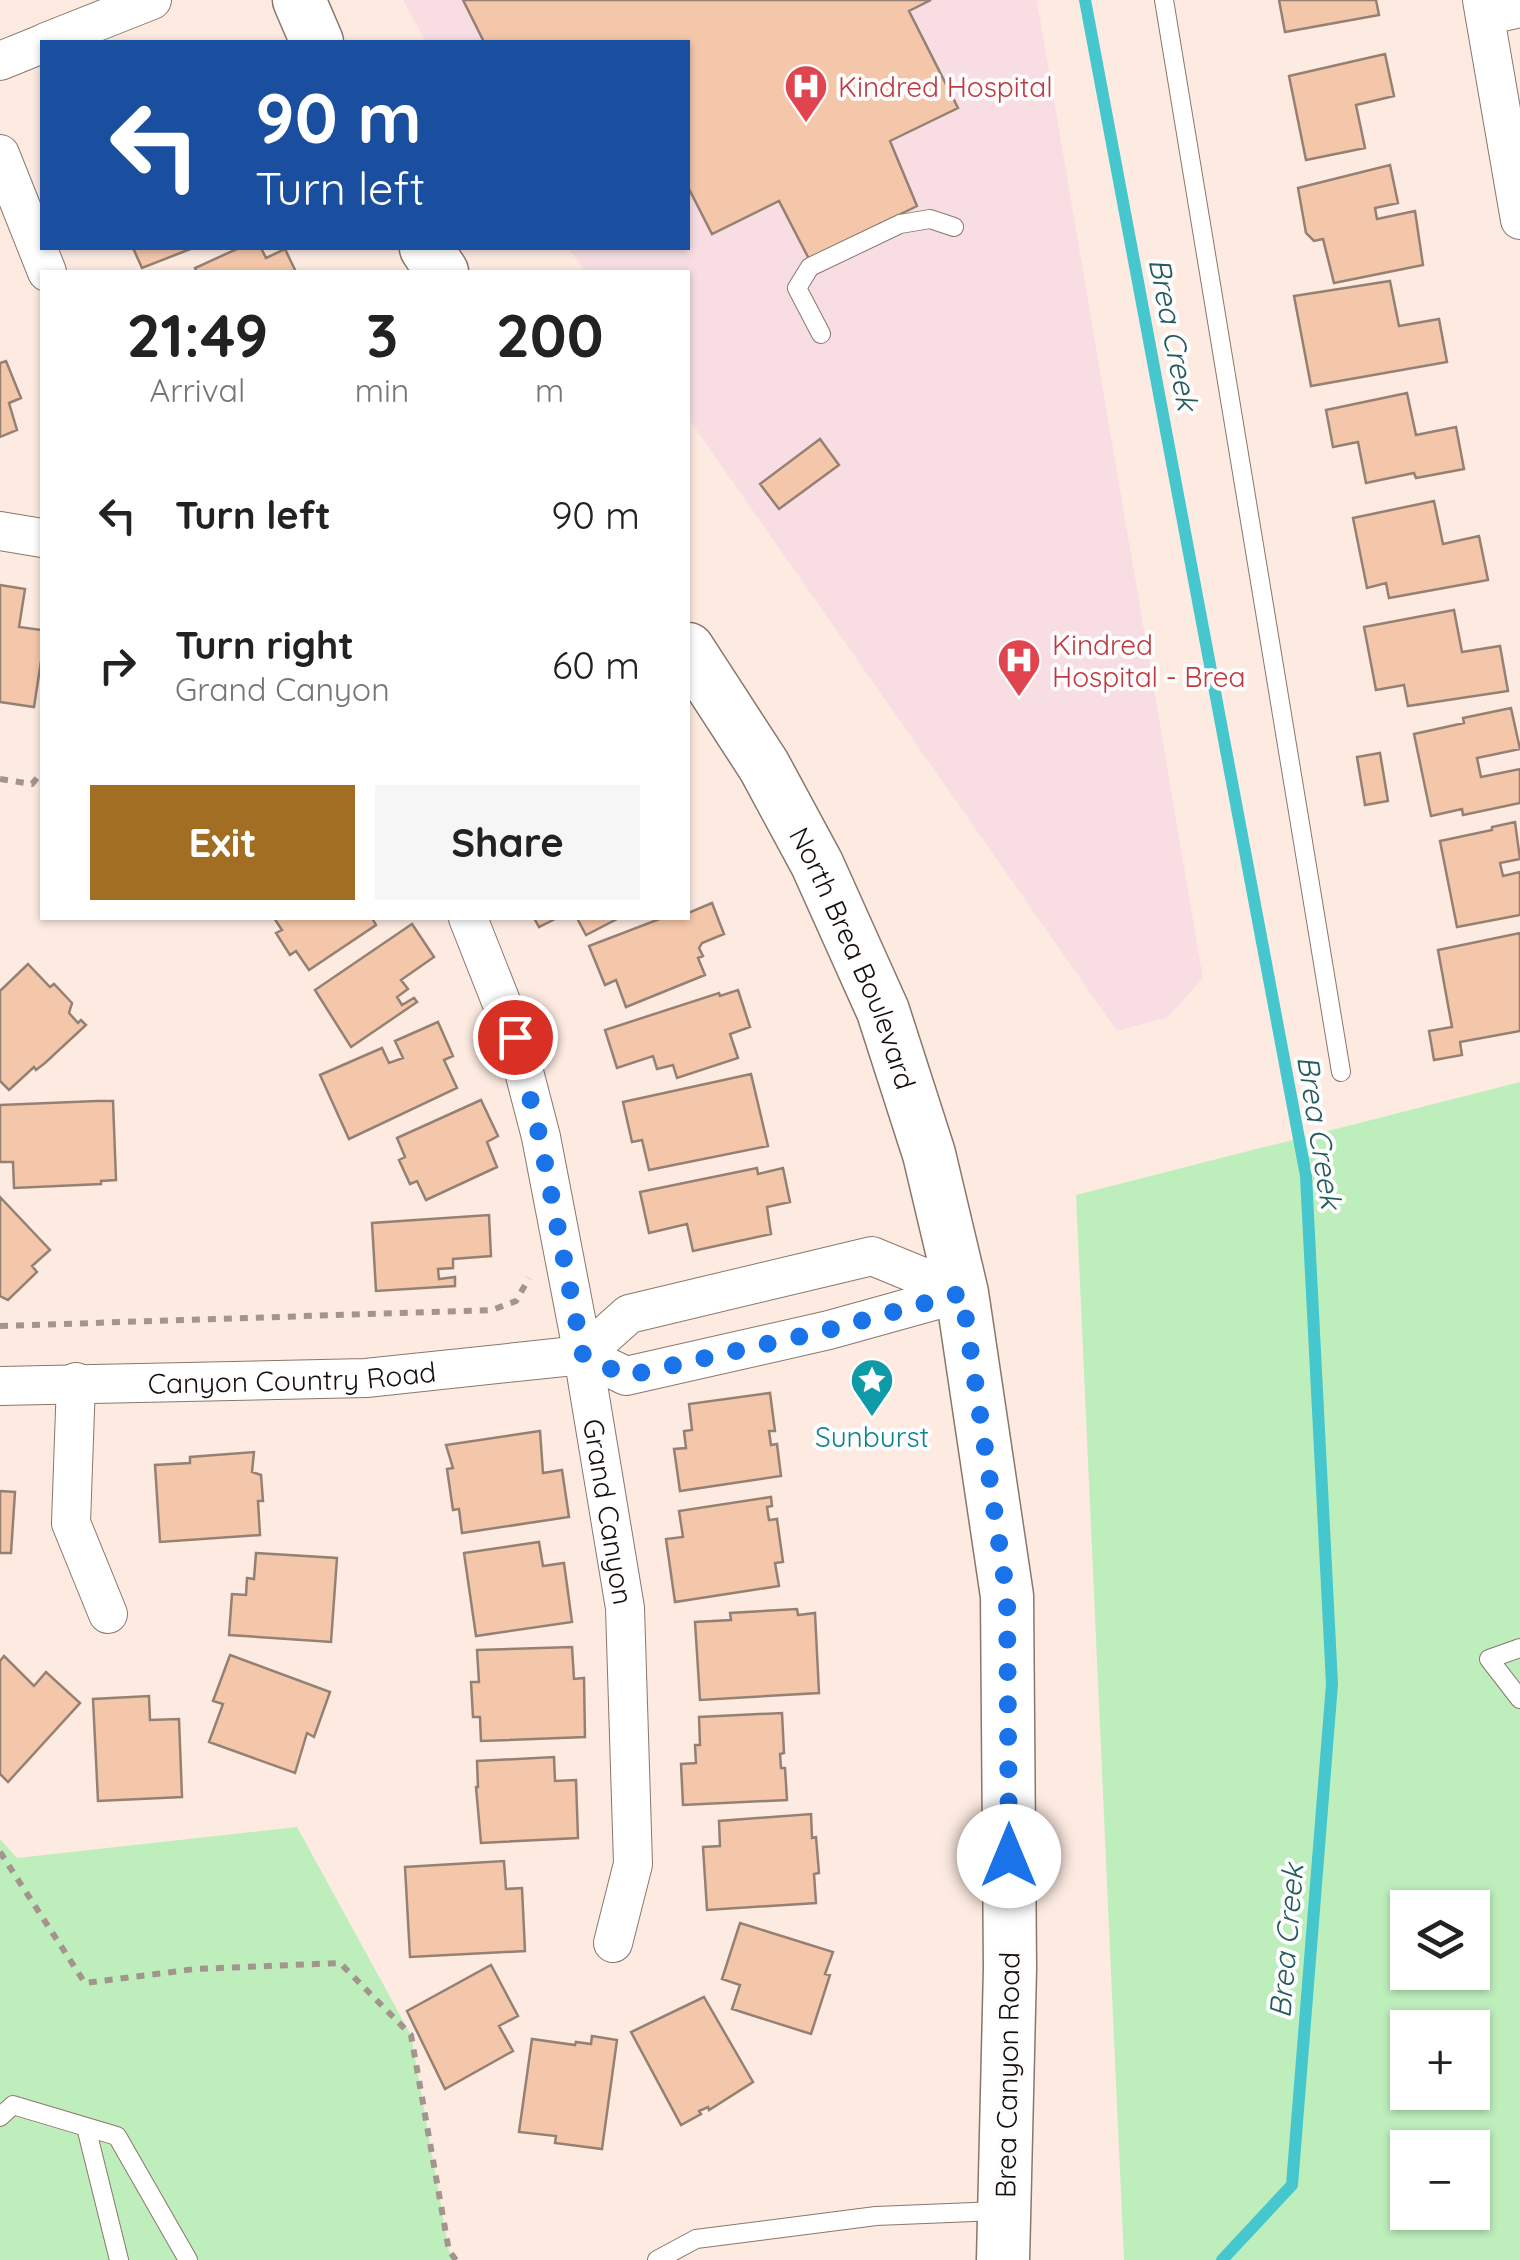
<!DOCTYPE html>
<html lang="en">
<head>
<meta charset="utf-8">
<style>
	body { margin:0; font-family:Quicksand,sans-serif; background:#f6f6f6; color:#222; height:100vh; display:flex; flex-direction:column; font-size:38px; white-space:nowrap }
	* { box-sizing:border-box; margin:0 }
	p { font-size:32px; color:#767676 }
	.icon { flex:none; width:55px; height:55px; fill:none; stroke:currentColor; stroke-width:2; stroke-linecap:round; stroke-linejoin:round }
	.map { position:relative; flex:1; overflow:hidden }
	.side { position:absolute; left:40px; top:270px; width:650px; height:650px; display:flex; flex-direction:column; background:#fff; border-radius:0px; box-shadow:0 2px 8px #0004 }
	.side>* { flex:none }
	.guide { position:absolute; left:40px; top:40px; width:650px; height:210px; border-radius:0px; box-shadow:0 2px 8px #0004; background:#1a4fa0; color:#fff; overflow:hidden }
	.controls { position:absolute; left:1390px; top:1890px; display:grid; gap:20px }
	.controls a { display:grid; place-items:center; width:100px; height:100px; border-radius:0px; background:#fff; box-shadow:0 2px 8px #0004; font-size:50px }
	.pin { position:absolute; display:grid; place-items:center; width:85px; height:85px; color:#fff; margin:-42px; border:5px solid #fff; border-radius:50%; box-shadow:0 2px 10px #0007 }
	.me { position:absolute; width:110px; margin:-55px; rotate:0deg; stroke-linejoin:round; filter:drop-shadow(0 0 8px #0008) }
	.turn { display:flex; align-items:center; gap:35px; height:210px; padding:0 50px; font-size:45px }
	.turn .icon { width:130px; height:130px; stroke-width:2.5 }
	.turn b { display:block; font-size:70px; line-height:85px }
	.eta { display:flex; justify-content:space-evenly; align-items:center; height:170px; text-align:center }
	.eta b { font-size:60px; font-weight:700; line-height:70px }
	.action { display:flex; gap:20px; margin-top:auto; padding:20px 50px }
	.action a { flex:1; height:115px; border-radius:0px; background:#a16e24; color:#fff; font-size:40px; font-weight:700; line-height:115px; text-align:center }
	.action a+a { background:#f6f6f6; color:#222 }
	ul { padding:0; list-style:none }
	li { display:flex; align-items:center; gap:30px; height:150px; padding:0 50px }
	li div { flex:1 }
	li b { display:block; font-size:38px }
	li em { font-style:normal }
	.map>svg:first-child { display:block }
	.medical { fill:#f8dee3 }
	.green { fill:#beeebc; fill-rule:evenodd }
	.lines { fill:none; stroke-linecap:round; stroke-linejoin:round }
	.stream { stroke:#46c6cd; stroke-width:12 }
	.building { fill:#f5c7aa; stroke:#948174; stroke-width:2.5 }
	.service-casing { stroke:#8a776b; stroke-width:20 }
	.minor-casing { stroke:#8a776b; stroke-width:40 }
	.secondary-casing { stroke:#8a776b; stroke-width:55 }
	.path { stroke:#a3958d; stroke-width:6; stroke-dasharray:8 8; stroke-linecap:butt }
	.service { stroke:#fff; stroke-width:18 }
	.minor { stroke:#fff; stroke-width:38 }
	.secondary { stroke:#fff; stroke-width:52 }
	.route { stroke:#1a73e8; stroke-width:18; stroke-dasharray:0 32.4 }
	.labels { text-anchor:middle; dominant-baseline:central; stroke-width:8; stroke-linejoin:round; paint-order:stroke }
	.health-label { font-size:28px; fill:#be3a42; stroke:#fdfdfd; text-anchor:start }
	.street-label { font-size:28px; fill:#160f0b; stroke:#fdfdfd }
	.culture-label { font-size:28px; fill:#0d838f; stroke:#fdfdfd }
	.water-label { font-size:30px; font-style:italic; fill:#265b5e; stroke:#fdfdfd }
</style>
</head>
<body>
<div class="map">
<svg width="1520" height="2260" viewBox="0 0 1520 2260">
	<rect width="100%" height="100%" fill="#fdebe1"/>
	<path class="medical" d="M 403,0 L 1037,0 L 1203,978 L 1168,1017 L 1117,1031 L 688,418 L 688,272 L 586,272 L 568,248 L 688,248 L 688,42 L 426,42 Z"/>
	<path class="green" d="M 1520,1082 L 1520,2260 L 1124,2260 L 1076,1195 ZM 1408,1908 L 1472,1908 L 1472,1972 L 1408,1972 ZM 1408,2028 L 1472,2028 L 1472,2092 L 1408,2092 ZM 1408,2148 L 1472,2148 L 1472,2212 L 1408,2212 Z
		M 297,1827 L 411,2035 L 449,2251 L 456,2260 L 0,2260 L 0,1839 L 17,1858 Z"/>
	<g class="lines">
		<path class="stream" d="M 1085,0 L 1306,1176 L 1332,1684 L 1292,2185 L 1222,2260"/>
	</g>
	<path class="building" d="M 463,0 L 931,0 L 909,11 L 958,108 L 890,141 L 917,206 L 809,259 L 779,201 L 712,234 L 688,187 L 688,42 L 484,42 Z
		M 1279,0 L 1376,0 L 1379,15 L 1285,32 Z
		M 1385,54 L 1394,96 L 1356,105 L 1365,148 L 1306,160 L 1289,76 Z
		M 1390,165 L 1398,203 L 1375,208 L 1377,219 L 1415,211 L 1423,265 L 1334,283 L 1323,239 L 1314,241 L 1306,233 L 1298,188 Z
		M 133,248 L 193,248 L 142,268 Z
		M 239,248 L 261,248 L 266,258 L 285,249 L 296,272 L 197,272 L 195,268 Z
		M 1390,281 L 1399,326 L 1439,319 L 1447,362 L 1311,386 L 1294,296 Z
		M 6,361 L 21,398 L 9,403 L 17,430 L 0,437 L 0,363 Z
		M 1407,393 L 1416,435 L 1456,427 L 1464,469 L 1416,478 L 1414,473 L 1366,483 L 1358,442 L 1333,447 L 1326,410 Z
		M 820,439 L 839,465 L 779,509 L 760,484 Z
		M 1434,501 L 1443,544 L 1479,536 L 1488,580 L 1389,598 L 1386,583 L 1367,588 L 1353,518 Z
		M 0,585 L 25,589 L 19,627 L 42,630 L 42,655 L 34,707 L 0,702 Z
		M 1454,610 L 1462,652 L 1500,646 L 1508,691 L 1408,706 L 1404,685 L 1376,690 L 1364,627 Z
		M 1511,708 L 1520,749 L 1477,758 L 1481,777 L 1520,769 L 1520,803 L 1463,815 L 1462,809 L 1431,816 L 1414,734 L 1464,723 L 1463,718 Z
		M 1380,753 L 1388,801 L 1365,805 L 1357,757 Z
		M 1515,822 L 1520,859 L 1500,863 L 1503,876 L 1520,872 L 1520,915 L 1457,927 L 1440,841 L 1492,830 L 1492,827 Z
		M 712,903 L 724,934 L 702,943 L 699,948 L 703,956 L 698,958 L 705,975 L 626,1007 L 616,980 L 605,985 L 589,946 L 662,918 L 688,918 L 688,913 Z
		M 274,918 L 372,918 L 376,925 L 309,970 L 296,951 L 290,955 L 276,933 L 282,930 Z
		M 534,918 L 557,918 L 539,927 Z
		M 577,918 L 619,918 L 586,935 Z
		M 412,924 L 434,957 L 401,980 L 408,989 L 397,997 L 402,1005 L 414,998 L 417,1002 L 351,1047 L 315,990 Z
		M 1520,933 L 1520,1031 L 1460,1042 L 1462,1055 L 1434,1060 L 1429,1031 L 1452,1027 L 1438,950 Z
		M 28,964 L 50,987 L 54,984 L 72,1003 L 69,1013 L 78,1023 L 81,1020 L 86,1025 L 45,1063 L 36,1070 L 34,1067 L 9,1090 L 0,1081 L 0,991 Z
		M 738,990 L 750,1027 L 730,1034 L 738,1058 L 677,1078 L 673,1065 L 657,1069 L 653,1056 L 617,1068 L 605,1030 L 719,993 L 720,996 Z
		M 438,1022 L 453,1056 L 444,1060 L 457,1088 L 349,1139 L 320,1075 L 382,1048 L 389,1063 L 403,1058 L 395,1041 Z
		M 751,1074 L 768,1146 L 649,1170 L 642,1140 L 632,1142 L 623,1102 Z
		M 481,1100 L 498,1136 L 487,1142 L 497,1167 L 426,1200 L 417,1181 L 410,1184 L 399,1160 L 405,1157 L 397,1138 Z
		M 97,1101 L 113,1101 L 116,1180 L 101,1181 L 101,1184 L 14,1188 L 13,1162 L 0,1162 L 0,1105 Z
		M 757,1168 L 758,1174 L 783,1168 L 790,1202 L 767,1207 L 771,1234 L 693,1251 L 687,1224 L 649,1233 L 640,1192 Z
		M 0,1197 L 50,1250 L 32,1266 L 37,1272 L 8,1300 L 0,1296 Z
		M 489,1215 L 491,1256 L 453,1259 L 453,1268 L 438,1269 L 439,1279 L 455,1277 L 455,1286 L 376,1291 L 372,1223 Z
		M 770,1393 L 775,1431 L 769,1431 L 771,1445 L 777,1444 L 781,1476 L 680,1491 L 674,1449 L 686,1448 L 684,1431 L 692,1430 L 689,1404 Z
		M 540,1431 L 543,1473 L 562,1470 L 569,1517 L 462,1533 L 459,1509 L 453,1510 L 447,1469 L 453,1468 L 446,1445 Z
		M 254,1452 L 252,1472 L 261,1475 L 263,1501 L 258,1501 L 260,1535 L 160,1542 L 155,1465 L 190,1463 L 190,1457 Z
		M 0,1491 L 15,1492 L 11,1553 L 0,1553 Z
		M 771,1497 L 772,1506 L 767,1507 L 769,1520 L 777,1519 L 783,1562 L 775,1563 L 779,1586 L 675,1602 L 666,1539 L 683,1537 L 679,1511 Z
		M 539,1542 L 543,1566 L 564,1563 L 572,1622 L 476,1636 L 464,1553 Z
		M 256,1553 L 337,1558 L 331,1642 L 229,1635 L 232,1594 L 246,1595 L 247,1578 L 254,1579 Z
		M 797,1609 L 798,1615 L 815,1613 L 819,1693 L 700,1700 L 695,1622 L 731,1620 L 730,1613 Z
		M 572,1647 L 574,1679 L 584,1678 L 585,1737 L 481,1741 L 480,1717 L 473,1717 L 471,1682 L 479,1682 L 477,1650 Z
		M 230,1655 L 330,1692 L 314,1737 L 307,1733 L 295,1773 L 209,1742 L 223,1704 L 213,1701 Z
		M 4,1656 L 34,1686 L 46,1672 L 80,1703 L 8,1782 L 0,1774 L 0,1661 Z
		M 149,1696 L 150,1720 L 179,1719 L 182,1797 L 98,1801 L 93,1699 Z
		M 782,1713 L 784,1753 L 780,1754 L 781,1768 L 785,1768 L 787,1800 L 683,1805 L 681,1764 L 696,1763 L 695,1745 L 700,1745 L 699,1717 Z
		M 554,1757 L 555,1781 L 576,1780 L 578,1838 L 481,1843 L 476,1787 L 478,1787 L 477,1761 Z
		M 811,1814 L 812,1838 L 816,1837 L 819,1873 L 814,1874 L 816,1903 L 707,1910 L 703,1847 L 720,1846 L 719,1821 Z
		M 504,1861 L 506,1889 L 522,1888 L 525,1951 L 410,1957 L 405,1867 Z
		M 740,1923 L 833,1952 L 825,1974 L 830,1975 L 811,2034 L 732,2009 L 740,1985 L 722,1979 Z
		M 491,1965 L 518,2016 L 499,2026 L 513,2051 L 445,2089 L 407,2011 Z
		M 704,1997 L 753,2082 L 709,2110 L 708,2107 L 699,2111 L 701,2114 L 681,2125 L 631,2032 Z
		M 592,2036 L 617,2040 L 602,2149 L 555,2143 L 556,2136 L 519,2132 L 532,2039 L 575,2045 L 576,2042 L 591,2044 Z"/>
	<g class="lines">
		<g class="service-casing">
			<path id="service" d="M 1164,0 L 1341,1072
				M 821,334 L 797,288 L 810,267 L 900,224 L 930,219 L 954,227
				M 1520,1648 L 1489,1659 L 1520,1699
				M 0,2117 L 13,2105 L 117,2136 L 188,2260
				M 86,2127 L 119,2260
				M 657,2260 L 696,2239 L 876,2216 L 998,2211"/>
		</g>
		<g class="minor-casing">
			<g id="minor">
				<path d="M 1482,0 L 1520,220"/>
				<path d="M 1485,16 L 1520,8"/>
				<path d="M 46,42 L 152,0"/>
				<path d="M 0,61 L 42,44"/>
				<path d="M 0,154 L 47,272"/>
				<path d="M 0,531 L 42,538"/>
				<path id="s1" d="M 468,918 L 515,1037 L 541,1137 L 583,1355 L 625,1608 L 633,1864 L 613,1943"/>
				<path d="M 583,1355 L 629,1314 L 872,1256 L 962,1293"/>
				<path d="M 76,1382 L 71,1523 L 108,1614"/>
				<path id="s2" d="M 0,1386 L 366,1378 L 583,1355 L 626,1376 L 829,1330 L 962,1293"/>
			</g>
		</g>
		<g class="secondary-casing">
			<g id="secondary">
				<path d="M 299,0 L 317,42"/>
				<path d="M 426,248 L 442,272"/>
				<path id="s3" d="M 688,649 L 764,766 L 817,864 L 883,1011 L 929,1154 L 962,1293 L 1007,1596 L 1010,1968 L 1003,2260"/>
			</g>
		</g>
		<path class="path" d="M 0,779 L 32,784 L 42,772
			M 0,1326 L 492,1310 L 516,1301 L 529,1278
			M 0,1852 L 85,1983 L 195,1969 L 340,1963 L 411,2035 L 449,2251 L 456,2260"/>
		<use href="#service" class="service"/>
		<use href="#minor" class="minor"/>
		<use href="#secondary" class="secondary"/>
	</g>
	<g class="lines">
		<path class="route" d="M 515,1037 L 540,1138 L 583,1355 L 626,1376 L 828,1330 L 962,1293 L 1007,1596 L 1009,1856"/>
	</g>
	<defs>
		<g id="hospital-pin" transform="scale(2.25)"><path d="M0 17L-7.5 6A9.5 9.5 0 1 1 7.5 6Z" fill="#e0444e" stroke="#fdfdfd"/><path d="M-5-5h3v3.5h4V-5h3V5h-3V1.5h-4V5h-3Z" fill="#fff"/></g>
		<g id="sight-pin" transform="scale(2.25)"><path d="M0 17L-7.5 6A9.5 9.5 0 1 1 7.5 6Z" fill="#0f9aa8" stroke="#fdfdfd"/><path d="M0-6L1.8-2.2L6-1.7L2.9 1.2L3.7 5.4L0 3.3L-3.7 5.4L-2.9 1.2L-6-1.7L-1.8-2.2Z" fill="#fff"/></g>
	</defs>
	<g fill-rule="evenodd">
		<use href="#hospital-pin" x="806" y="86"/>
		<use href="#hospital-pin" x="1019" y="660"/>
		<use href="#sight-pin" x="872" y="1380"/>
	</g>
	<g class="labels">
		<g class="health-label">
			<text x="838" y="86">Kindred Hospital</text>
			<text x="1052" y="644">Kindred<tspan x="1052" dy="32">Hospital - Brea</tspan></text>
		</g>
		<g class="street-label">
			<text stroke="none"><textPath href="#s3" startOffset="352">North Brea Boulevard</textPath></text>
			<text stroke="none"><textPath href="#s2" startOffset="292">Canyon Country Road</textPath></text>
			<text stroke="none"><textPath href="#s1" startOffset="612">Grand Canyon</textPath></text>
			<text transform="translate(1007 2075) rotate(-89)">Brea Canyon Road</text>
		</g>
		<g class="culture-label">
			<text x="872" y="1436">Sunburst</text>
		</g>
		<g class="water-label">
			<text transform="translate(1174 334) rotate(79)">Brea Creek</text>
			<text transform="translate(1320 1132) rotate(81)">Brea Creek</text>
			<text transform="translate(1286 1941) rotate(-85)">Brea Creek</text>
		</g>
	</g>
</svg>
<div class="controls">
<a><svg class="icon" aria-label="layers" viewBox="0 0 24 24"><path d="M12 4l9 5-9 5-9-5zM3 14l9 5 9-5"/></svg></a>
<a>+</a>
<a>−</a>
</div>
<div class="pin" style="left:515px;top:1037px;background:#d93025"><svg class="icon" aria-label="arrive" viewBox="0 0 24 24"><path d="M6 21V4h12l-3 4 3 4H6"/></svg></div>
<svg class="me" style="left:1009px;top:1856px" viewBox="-20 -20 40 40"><circle r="19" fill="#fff"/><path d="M0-13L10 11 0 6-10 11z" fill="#1a73e8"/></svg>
<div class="guide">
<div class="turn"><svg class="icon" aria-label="left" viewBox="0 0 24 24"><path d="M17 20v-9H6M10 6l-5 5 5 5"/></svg><div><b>90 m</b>Turn left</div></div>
</div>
<section class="side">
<div class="eta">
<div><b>21:49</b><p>Arrival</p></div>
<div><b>3</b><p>min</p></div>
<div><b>200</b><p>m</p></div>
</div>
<ul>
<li><svg class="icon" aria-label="left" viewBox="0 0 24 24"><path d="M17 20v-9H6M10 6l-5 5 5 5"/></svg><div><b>Turn left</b></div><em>90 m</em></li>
<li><svg class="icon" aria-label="right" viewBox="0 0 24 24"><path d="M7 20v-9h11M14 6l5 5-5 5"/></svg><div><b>Turn right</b><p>Grand Canyon</p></div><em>60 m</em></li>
</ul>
<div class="action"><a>Exit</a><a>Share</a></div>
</section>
</div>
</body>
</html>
